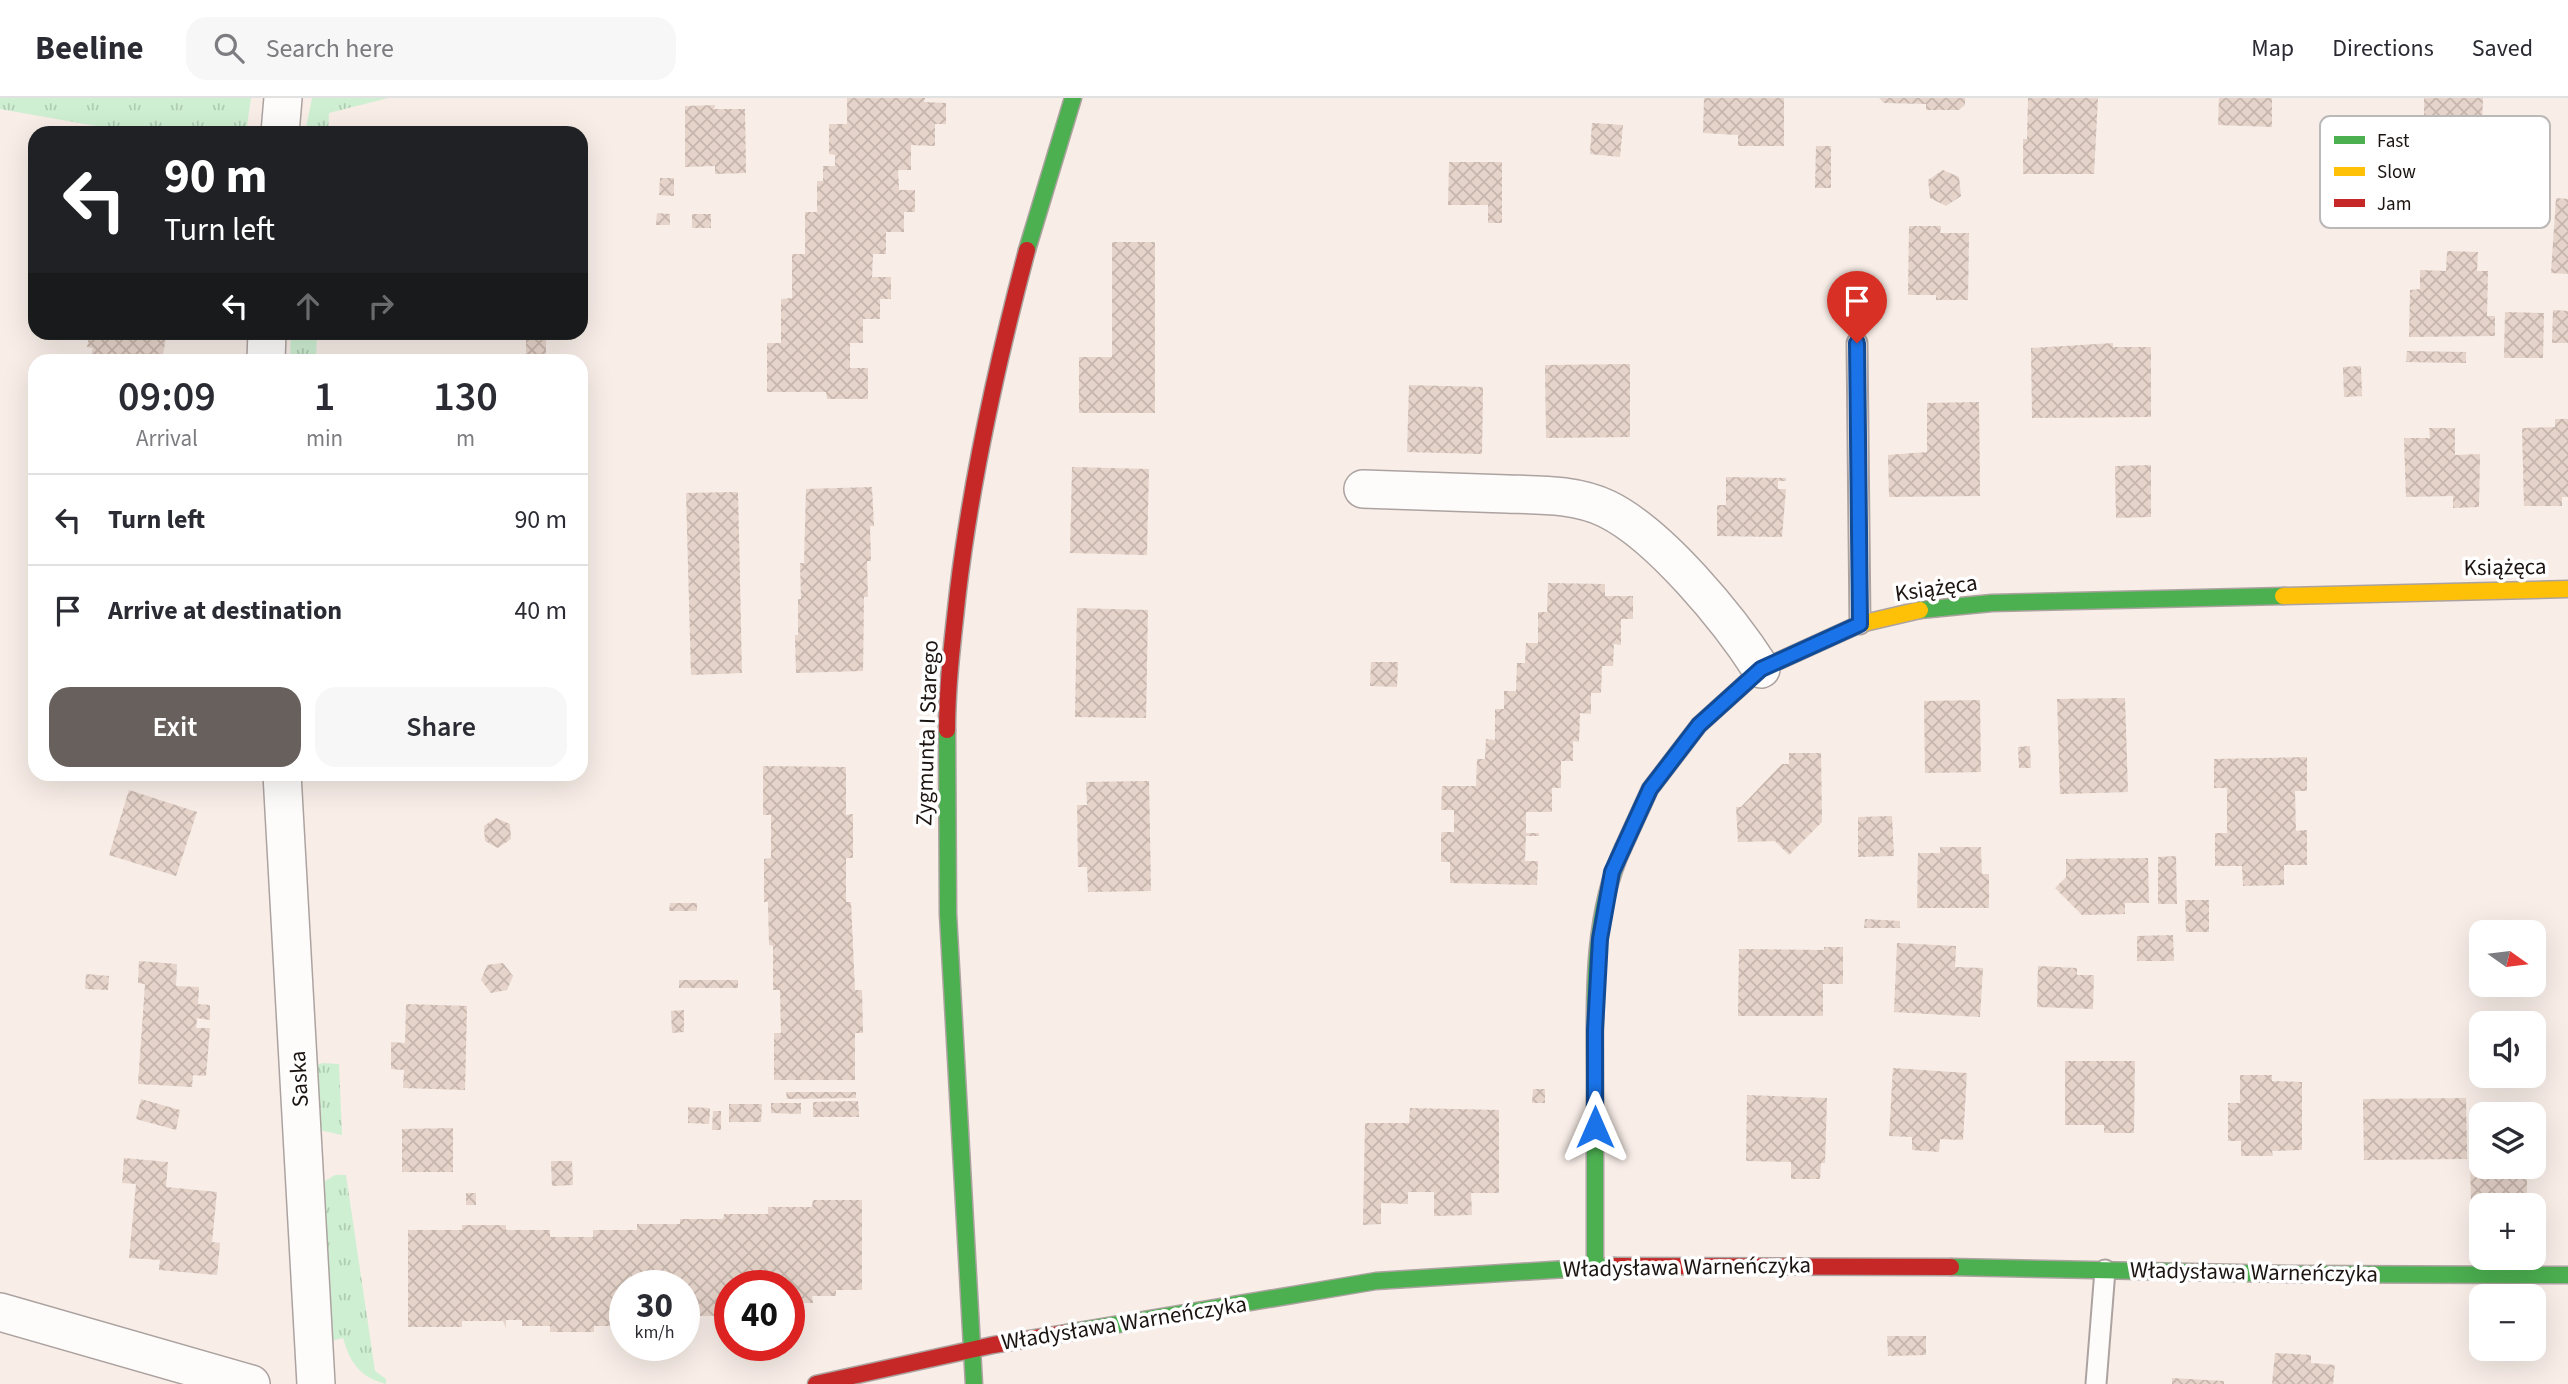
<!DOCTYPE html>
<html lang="en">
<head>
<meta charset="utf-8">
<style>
	body { margin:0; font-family:"Source Sans 3",sans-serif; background:#f7f7f7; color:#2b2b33; height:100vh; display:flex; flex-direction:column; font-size:26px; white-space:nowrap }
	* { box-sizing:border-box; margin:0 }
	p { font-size:23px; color:#7c7c81 }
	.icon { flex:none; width:38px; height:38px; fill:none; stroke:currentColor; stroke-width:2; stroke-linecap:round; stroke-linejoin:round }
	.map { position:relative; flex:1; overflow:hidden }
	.drawer { position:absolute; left:28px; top:256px; width:560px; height:427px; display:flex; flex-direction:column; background:#fff; border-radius:21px; box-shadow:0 7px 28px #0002 }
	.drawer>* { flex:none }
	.banner { position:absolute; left:28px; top:28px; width:560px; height:214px; border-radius:21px; box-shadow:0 7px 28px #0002; background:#202124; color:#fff; overflow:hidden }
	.needle { width:46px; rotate:104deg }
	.buttons { position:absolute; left:2469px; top:822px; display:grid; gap:14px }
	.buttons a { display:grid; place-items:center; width:77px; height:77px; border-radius:14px; background:#fff; box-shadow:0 7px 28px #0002; font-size:35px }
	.speed { position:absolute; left:609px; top:1172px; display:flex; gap:14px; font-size:35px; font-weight:700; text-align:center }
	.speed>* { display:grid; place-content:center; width:91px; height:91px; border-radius:50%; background:#fff; box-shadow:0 7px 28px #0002; line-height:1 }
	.speed small { font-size:18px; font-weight:400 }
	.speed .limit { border:10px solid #d22; background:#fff; color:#111 }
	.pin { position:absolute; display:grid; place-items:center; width:60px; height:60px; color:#fff; margin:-72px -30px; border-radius:50% 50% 50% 0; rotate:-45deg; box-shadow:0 0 7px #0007 }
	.pin .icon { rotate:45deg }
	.me { position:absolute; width:77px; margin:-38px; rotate:0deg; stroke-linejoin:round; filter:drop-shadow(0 0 5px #0008) }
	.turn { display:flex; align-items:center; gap:24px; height:147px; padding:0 21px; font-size:32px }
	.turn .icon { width:91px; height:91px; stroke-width:2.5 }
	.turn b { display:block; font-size:49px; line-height:60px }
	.lanes { display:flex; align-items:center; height:66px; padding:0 21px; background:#0003; justify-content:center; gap:35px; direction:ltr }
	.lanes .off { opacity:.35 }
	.eta { display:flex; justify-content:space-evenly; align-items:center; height:119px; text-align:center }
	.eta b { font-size:42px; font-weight:600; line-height:49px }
	.cta { display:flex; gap:14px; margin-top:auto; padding:14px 21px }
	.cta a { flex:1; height:80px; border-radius:21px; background:#68605c; color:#fff; font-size:28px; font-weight:600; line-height:80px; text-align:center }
	.cta a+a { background:#f7f7f7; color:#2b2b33 }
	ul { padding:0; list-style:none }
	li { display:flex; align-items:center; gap:21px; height:91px; padding:0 21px; border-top:2px solid #e1e1e2 }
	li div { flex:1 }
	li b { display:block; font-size:26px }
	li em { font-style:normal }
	header { display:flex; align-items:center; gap:42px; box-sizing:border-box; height:98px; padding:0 35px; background:#fff; border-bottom:2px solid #e1e1e2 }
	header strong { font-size:33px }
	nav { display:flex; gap:38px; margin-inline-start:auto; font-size:24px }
	.search { width:490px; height:63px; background:#f7f7f7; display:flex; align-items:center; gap:18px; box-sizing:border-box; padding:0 24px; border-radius:21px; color:#7c7c81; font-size:26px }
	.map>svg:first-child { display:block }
	.grass { fill:url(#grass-tufts) }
	.building { fill:url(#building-cross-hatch) }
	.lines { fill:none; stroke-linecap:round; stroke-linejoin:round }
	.lane-casing { stroke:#aca3a0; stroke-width:23 }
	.street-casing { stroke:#aca3a0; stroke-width:40 }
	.fast-casing { stroke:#aca3a0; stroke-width:19 }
	.slow-casing { stroke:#aca3a0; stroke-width:19 }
	.jam-casing { stroke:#aca3a0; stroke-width:19 }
	.lane { stroke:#fefcfb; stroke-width:19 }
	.street { stroke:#fefcfb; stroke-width:37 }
	.fast { stroke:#4caf50; stroke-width:16 }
	.slow { stroke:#ffc107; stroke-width:16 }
	.jam { stroke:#c62828; stroke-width:16 }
	.route-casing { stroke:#114b97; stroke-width:18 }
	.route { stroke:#1a73e8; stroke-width:12 }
	.labels { text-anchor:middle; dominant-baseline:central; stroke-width:7; stroke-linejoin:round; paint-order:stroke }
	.street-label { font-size:23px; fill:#1b1411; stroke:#fff }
	.key { fill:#fff; stroke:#bbb8b8; stroke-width:2 }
	.key-label { font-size:19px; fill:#1b1411 }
</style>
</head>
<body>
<header>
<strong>Beeline</strong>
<div class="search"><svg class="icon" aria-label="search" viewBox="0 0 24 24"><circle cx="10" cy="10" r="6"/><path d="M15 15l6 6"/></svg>Search here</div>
<nav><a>Map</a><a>Directions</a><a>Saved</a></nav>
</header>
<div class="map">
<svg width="2568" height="1286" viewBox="0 0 2568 1286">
	<defs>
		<pattern id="grass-tufts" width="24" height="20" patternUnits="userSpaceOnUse" patternTransform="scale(1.75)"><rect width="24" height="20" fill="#ceefd2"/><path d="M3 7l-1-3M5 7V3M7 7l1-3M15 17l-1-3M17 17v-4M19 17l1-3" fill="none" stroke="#b0ccb3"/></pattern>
		<pattern id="building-cross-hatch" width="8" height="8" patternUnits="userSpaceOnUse" patternTransform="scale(1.75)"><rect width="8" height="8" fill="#e6d4ca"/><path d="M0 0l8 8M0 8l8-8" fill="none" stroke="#c5b5ac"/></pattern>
	</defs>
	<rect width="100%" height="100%" fill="#f8ede7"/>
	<path class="grass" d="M 0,0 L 251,0 L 246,35 L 136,35 L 0,11 Z
		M 312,0 L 388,0 L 329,15 L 328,35 L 305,35 Z
		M 291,235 L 317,235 L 316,262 L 290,262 Z
		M 323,965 L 339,966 L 342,1037 L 319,1032 L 316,967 Z
		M 335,1077 L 346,1077 L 375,1273 L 386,1281 L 386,1286 C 360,1279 350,1265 343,1240 L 331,1243 L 322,1085 Z"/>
	<path class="building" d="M 847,0 L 925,0 L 924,4 L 946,5 L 946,26 L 935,26 L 935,48 L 911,47 L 911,72 L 898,72 L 899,92 L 915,92 L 915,114 L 904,114 L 904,134 L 886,134 L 886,156 L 873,156 L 872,179 L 891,179 L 891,201 L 880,201 L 880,221 L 863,221 L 863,245 L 850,245 L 850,270 L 868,270 L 868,301 L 827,301 L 826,294 L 767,294 L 767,245 L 781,245 L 781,201 L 792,200 L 792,156 L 805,156 L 805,114 L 817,114 L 817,83 L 823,83 L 823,68 L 835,68 L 835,57 L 829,56 L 829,26 L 847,26 Z
		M 1704,0 L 1784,0 L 1784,48 L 1738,48 L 1738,37 L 1703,35 Z
		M 1879,0 L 1965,0 L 1965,7 L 1959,12 L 1926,12 L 1926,6 L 1884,5 Z
		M 2028,0 L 2098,0 L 2094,76 L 2023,76 L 2023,41 L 2027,41 Z
		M 2219,0 L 2272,0 L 2272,29 L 2218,27 Z
		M 2424,0 L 2483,0 L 2482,27 L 2424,25 Z
		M 715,7 L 714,11 L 745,11 L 746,75 L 715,76 L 715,68 L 685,69 L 685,8 Z
		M 1592,25 L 1623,27 L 1620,59 L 1590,56 Z
		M 1816,48 L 1831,48 L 1831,90 L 1815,90 Z
		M 1449,64 L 1502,64 L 1502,125 L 1488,125 L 1488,107 L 1448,107 Z
		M 1943,72 L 1959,79 L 1961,98 L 1946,108 L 1930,100 L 1928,82 Z
		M 660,80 L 674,80 L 674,98 L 659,97 Z
		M 2556,100 L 2568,101 L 2568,176 L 2551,175 Z
		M 657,115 L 670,116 L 670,127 L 656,127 Z
		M 692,116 L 711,116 L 711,130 L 692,130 Z
		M 1909,128 L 1941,128 L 1940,135 L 1969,135 L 1968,202 L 1936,202 L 1936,197 L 1908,197 Z
		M 1112,144 L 1155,144 L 1155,315 L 1079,315 L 1079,259 L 1112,259 Z
		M 2447,153 L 2478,154 L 2477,173 L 2488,173 L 2487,218 L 2495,218 L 2495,238 L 2409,239 L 2410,192 L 2420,191 L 2420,172 L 2446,173 Z
		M 2553,212 L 2568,213 L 2568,245 L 2552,245 Z
		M 2505,214 L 2544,215 L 2543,260 L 2504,260 Z
		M 90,234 L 167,234 L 162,262 L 90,262 L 93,250 L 87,249 Z
		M 526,234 L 546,234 L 546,258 L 526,258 Z
		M 2113,245 L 2113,249 L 2151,249 L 2151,319 L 2032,320 L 2031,250 Z
		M 2407,253 L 2466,254 L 2466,265 L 2406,264 Z
		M 1630,266 L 1630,339 L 1546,340 L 1545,267 Z
		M 2361,268 L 2362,298 L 2344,299 L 2343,269 Z
		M 1409,287 L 1483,289 L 1482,356 L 1407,354 Z
		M 1979,304 L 1980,398 L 1889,399 L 1888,357 L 1927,354 L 1927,305 Z
		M 2555,321 L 2568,321 L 2568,399 L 2562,399 L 2562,408 L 2524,408 L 2522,330 L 2555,329 Z
		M 2429,330 L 2455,330 L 2455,357 L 2480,356 L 2479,409 L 2453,410 L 2453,398 L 2406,399 L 2404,340 L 2430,340 Z
		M 2151,367 L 2151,419 L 2116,420 L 2115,368 Z
		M 1072,369 L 1149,371 L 1147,457 L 1070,455 Z
		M 1726,379 L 1786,380 L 1786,383 L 1778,383 L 1778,391 L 1786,391 L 1782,439 L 1717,438 L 1717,407 L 1726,407 Z
		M 872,389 L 874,428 L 870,428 L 871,463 L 867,463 L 868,499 L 864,499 L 863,573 L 796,575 L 795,537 L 798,537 L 798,501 L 801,501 L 800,465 L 804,465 L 806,391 Z
		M 738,394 L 742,575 L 691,577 L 686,395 Z
		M 1548,485 L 1605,486 L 1605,498 L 1633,498 L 1633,521 L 1621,521 L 1621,547 L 1614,546 L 1613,568 L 1602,568 L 1601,595 L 1591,595 L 1591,616 L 1580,615 L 1579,644 L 1573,643 L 1573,663 L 1561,663 L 1561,690 L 1552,690 L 1552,714 L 1526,714 L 1526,735 L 1539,735 L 1539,738 L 1526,738 L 1525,763 L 1538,763 L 1537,787 L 1450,785 L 1450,764 L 1441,764 L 1441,736 L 1442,734 L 1454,734 L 1454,712 L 1441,712 L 1442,688 L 1476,688 L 1477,661 L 1485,661 L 1486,641 L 1495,642 L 1495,611 L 1504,611 L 1504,593 L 1516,593 L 1517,565 L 1525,565 L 1526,545 L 1538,545 L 1538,514 L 1547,514 Z
		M 1077,510 L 1148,512 L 1146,620 L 1075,619 Z
		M 1371,564 L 1398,564 L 1397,589 L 1370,588 Z
		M 2125,600 L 2128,694 L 2060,696 L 2057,601 Z
		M 1980,602 L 1981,674 L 1925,675 L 1924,603 Z
		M 2030,648 L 2031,670 L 2019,670 L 2018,649 Z
		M 1789,655 L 1821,655 L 1822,724 L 1789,757 L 1775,743 L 1738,744 L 1736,709 L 1741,709 L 1782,666 L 1789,666 Z
		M 2307,659 L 2307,693 L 2295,693 L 2296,733 L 2307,732 L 2307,767 L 2284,767 L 2284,787 L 2243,788 L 2242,768 L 2215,768 L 2215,735 L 2227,735 L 2227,690 L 2214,690 L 2214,661 Z
		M 763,668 L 846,669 L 846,717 L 853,716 L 853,760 L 846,760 L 846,804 L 851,804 L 855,892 L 862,892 L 863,935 L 855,935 L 855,982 L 774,982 L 774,935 L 781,935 L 780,892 L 773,892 L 773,848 L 769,847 L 768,804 L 764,804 L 764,761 L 771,760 L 771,717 L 763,717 Z
		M 1149,683 L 1151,793 L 1088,794 L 1087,769 L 1078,769 L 1077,707 L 1087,707 L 1086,684 Z
		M 129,692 L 197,714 L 176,778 L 109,757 Z
		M 1892,718 L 1894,758 L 1858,759 L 1858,719 Z
		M 496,720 L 510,726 L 511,741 L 498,750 L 485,743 L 484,728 Z
		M 1940,749 L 1981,749 L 1982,776 L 1989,776 L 1989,810 L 1917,810 L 1918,755 L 1940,755 Z
		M 2176,758 L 2177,806 L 2158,806 L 2158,759 Z
		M 2148,760 L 2149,805 L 2125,805 L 2125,816 L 2082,817 L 2055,790 L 2066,779 L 2066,761 Z
		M 2185,802 L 2209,802 L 2209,834 L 2186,834 Z
		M 670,805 L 697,805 L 697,813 L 669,813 Z
		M 1865,821 L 1900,823 L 1900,830 L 1864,830 Z
		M 2173,837 L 2174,863 L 2137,863 L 2137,838 Z
		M 1897,845 L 1956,848 L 1955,869 L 1983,870 L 1980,919 L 1894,914 Z
		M 1824,849 L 1843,849 L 1843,886 L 1823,886 L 1823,918 L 1738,918 L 1739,851 L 1824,852 Z
		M 139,863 L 177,866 L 176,888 L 199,889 L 198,906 L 210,907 L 210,922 L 197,920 L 196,930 L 210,930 L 206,978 L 193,977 L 192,989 L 138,986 L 145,886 L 138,885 Z
		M 503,865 L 513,878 L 507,892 L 491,895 L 481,882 L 487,867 Z
		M 2038,868 L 2077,870 L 2077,877 L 2094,877 L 2093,911 L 2037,909 Z
		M 86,876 L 109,878 L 108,892 L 85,891 Z
		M 679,882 L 738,882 L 738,890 L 679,890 Z
		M 406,906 L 467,908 L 465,992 L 403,990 L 404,972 L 391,971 L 391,944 L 405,945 Z
		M 684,912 L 684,934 L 672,935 L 671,913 Z
		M 2065,963 L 2135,963 L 2134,1035 L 2104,1035 L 2104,1027 L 2065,1027 Z
		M 1893,970 L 1967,975 L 1963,1042 L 1940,1041 L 1939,1054 L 1912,1052 L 1912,1039 L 1889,1038 Z
		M 2240,977 L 2272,977 L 2272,983 L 2302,984 L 2302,1052 L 2272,1053 L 2273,1058 L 2241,1058 L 2241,1043 L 2228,1043 L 2228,1005 L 2240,1005 Z
		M 1533,991 L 1545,991 L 1545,1005 L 1532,1005 Z
		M 786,994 L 856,994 L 856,1000 L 787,1001 Z
		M 1747,997 L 1827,1000 L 1825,1065 L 1821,1065 L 1820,1081 L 1791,1081 L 1791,1064 L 1746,1063 Z
		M 2466,1000 L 2467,1061 L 2364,1062 L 2363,1001 Z
		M 141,1001 L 180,1012 L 176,1032 L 136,1021 Z
		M 858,1003 L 859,1019 L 813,1019 L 813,1004 Z
		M 771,1005 L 801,1005 L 801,1016 L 771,1015 Z
		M 729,1006 L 762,1006 L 761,1024 L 729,1024 Z
		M 688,1009 L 710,1010 L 709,1026 L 688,1025 Z
		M 1410,1010 L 1499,1012 L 1499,1095 L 1471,1095 L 1472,1117 L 1434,1118 L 1434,1094 L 1408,1094 L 1408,1106 L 1381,1105 L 1381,1126 L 1363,1127 L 1365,1025 L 1409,1025 Z
		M 713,1013 L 721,1013 L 721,1032 L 712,1032 Z
		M 453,1030 L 453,1074 L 402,1074 L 402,1031 Z
		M 2470,1058 L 2482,1058 L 2482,1069 L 2527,1069 L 2527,1105 L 2471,1105 Z
		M 124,1060 L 168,1064 L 166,1089 L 217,1094 L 212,1144 L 220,1145 L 217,1177 L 159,1172 L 160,1162 L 129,1160 L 136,1086 L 122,1085 Z
		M 551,1063 L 572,1063 L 573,1087 L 552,1088 Z
		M 466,1095 L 476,1095 L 476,1107 L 466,1107 Z
		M 813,1102 L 862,1102 L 862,1192 L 836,1192 L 836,1198 L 812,1198 L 813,1205 L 789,1205 L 789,1188 L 730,1188 L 730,1211 L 724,1211 L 724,1218 L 699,1218 L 699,1213 L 684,1212 L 684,1188 L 625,1188 L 625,1228 L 594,1228 L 594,1234 L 550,1234 L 550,1228 L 522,1228 L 522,1222 L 506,1222 L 506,1230 L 503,1223 L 462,1223 L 462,1229 L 408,1229 L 408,1132 L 462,1132 L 462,1127 L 506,1127 L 506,1132 L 550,1132 L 550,1139 L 593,1139 L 593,1132 L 637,1132 L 637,1126 L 680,1126 L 680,1121 L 723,1121 L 724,1116 L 768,1116 L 768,1109 L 812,1109 Z
		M 1887,1238 L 1926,1238 L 1926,1257 L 1888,1258 Z
		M 2275,1255 L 2311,1257 L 2311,1265 L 2335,1267 L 2333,1286 L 2272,1286 Z
		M 2172,1280 L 2224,1283 L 2224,1286 L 2172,1286 Z"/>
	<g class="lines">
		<g class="lane-casing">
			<path id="lane" d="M 1857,245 L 1860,526
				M 2096,1286 L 2105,1172"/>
		</g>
		<g class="street-casing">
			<path id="street" d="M 280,35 L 283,0
				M 266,262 L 267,234
				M 1363,391 C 1411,393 1459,394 1507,396 C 1540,397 1576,396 1607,411 C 1660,437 1729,521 1761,571
				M 282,676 L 316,1286
				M 0,1214 L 251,1286"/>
		</g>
		<g class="fast-casing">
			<path id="fast" d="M 1027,152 L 1073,0
				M 1920,512 L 1992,505 L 2283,498
				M 947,632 L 948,816 L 974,1286
				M 1595,1168 C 1595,1108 1595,1047 1595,987 C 1595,910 1590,821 1623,750
				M 1951,1169 L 2288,1176 L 2568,1177
				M 1066,1235 L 1376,1183 L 1614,1168"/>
		</g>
		<g class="slow-casing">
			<path id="slow" d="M 2283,498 L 2568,491
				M 1623,750 L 1650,691 L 1699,627 L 1761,571 L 1860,526 L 1920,512"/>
		</g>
		<g class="jam-casing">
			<path id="jam" d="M 947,632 C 947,586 953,539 958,493 C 972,377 997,265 1027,152
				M 1614,1168 L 1951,1169
				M 816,1286 L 993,1247 L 1066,1235"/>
		</g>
		<use href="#lane" class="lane"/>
		<use href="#street" class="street"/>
		<use href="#fast" class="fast"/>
		<use href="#slow" class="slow"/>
		<use href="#jam" class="jam"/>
	</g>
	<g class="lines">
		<g class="route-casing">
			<path id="route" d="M 1595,1029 L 1595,932 L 1600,841 L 1612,774 L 1650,691 L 1699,627 L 1761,571 L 1860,526 L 1857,245"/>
		</g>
		<use href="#route" class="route"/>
	</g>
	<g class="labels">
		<g class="street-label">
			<text transform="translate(2505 469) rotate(-1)">Książęca</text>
			<text transform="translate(1936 490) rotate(-8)">Książęca</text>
			<text transform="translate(927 635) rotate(-88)">Zygmunta I Starego</text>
			<text transform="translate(299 981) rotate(-93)">Saska</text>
			<text transform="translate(1687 1169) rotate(-1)">Władysława Warneńczyka</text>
			<text transform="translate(2254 1174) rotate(1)">Władysława Warneńczyka</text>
			<text transform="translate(1124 1225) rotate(-9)">Władysława Warneńczyka</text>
		</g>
	</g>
	<rect x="2320" y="18" width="230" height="112" rx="10" class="key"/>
	<rect x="2334" y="38" width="31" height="8" fill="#4caf50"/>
	<rect x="2334" y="69" width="31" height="9" fill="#ffc107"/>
	<rect x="2334" y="101" width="31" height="8" fill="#c62828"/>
	<g class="key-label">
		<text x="2377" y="49">Fast</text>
		<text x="2377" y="80">Slow</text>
		<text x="2377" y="112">Jam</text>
	</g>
</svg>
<div class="buttons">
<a><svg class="needle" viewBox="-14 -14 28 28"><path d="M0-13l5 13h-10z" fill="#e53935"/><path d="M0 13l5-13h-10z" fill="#7c7c81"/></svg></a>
<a><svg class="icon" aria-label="sound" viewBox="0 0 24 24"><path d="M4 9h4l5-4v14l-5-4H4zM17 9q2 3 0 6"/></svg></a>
<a><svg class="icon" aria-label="layers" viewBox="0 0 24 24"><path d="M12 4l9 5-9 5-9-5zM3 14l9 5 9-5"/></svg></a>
<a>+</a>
<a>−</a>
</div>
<div class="speed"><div>30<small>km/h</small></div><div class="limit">40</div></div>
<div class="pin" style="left:1857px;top:245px;background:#d93025"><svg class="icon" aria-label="arrive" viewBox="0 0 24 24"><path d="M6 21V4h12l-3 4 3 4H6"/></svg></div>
<svg class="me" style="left:1595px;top:1029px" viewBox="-20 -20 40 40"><path d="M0-17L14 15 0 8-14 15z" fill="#1a73e8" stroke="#fff" stroke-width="4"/></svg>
<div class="banner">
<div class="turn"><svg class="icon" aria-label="left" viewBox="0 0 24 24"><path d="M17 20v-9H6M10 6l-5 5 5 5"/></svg><div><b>90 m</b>Turn left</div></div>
<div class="lanes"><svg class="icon" aria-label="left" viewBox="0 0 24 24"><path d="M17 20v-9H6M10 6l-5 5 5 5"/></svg><svg class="icon off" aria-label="ahead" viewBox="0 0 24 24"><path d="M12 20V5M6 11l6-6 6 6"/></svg><svg class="icon off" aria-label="right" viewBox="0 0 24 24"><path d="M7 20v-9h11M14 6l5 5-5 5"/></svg></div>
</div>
<section class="drawer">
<div class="eta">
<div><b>09:09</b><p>Arrival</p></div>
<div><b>1</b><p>min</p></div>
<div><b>130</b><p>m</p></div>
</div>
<ul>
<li><svg class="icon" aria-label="left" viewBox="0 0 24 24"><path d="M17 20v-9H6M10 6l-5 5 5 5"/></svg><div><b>Turn left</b></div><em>90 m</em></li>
<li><svg class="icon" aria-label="arrive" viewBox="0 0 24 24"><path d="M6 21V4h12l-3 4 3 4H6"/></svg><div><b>Arrive at destination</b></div><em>40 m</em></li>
</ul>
<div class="cta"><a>Exit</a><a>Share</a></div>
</section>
</div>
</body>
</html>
